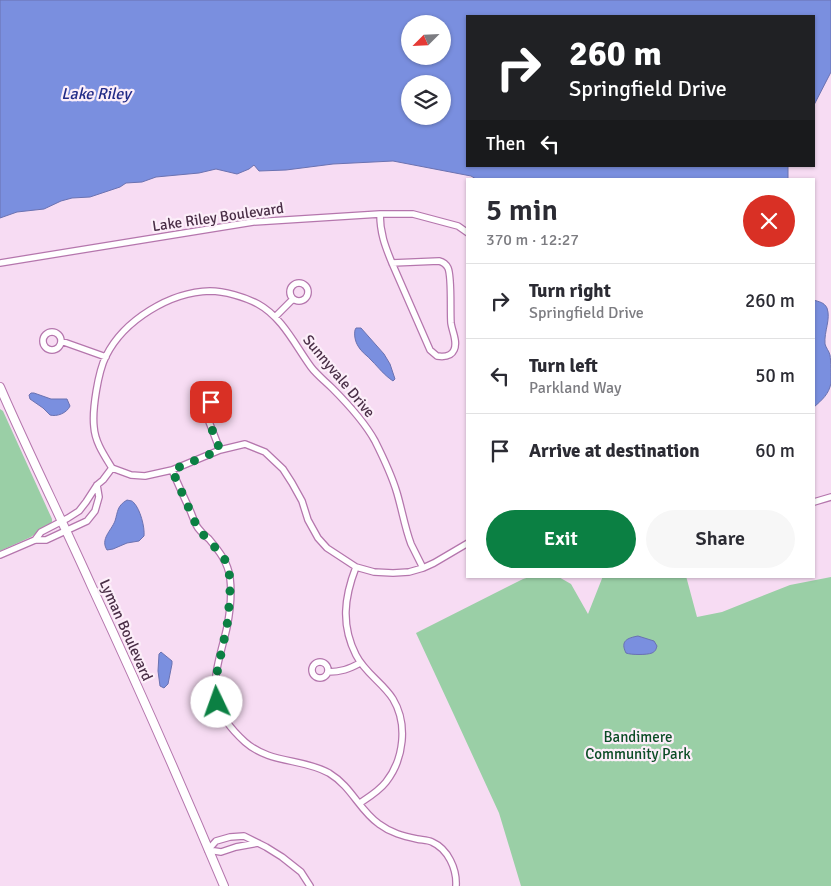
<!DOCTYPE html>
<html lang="en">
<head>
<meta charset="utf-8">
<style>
	body { margin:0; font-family:Signika,sans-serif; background:#f7f7f7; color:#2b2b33; height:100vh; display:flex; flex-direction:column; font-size:19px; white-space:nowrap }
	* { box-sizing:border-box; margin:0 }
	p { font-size:16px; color:#7c7c81 }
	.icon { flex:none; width:28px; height:28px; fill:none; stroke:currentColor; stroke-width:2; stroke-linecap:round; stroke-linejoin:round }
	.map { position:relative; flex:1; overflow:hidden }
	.sheet { position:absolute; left:466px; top:178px; width:349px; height:400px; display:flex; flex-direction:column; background:#fff; border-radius:0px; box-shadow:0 1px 4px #0004 }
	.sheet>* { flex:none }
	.hud { position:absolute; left:466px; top:15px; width:349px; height:152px; border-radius:0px; box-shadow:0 1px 4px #0004; background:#202124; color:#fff; overflow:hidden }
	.needle { width:32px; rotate:246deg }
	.controls { position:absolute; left:401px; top:15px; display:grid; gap:10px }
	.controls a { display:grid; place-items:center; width:50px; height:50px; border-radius:50%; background:#fff; box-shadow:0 1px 4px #0004; font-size:25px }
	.pin { position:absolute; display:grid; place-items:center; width:42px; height:42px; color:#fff; margin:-21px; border-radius:10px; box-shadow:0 2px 8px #0006 }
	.me { position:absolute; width:55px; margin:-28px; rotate:357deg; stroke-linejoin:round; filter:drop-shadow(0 0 4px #0008) }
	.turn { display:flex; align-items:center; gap:18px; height:105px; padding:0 20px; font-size:22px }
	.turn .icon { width:65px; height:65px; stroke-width:2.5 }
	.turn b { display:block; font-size:35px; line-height:42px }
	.then { display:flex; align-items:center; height:48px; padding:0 20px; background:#0003; gap:10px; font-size:19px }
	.round { display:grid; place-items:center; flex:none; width:52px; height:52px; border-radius:26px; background:#f7f7f7 }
	.summary { display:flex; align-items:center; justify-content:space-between; height:85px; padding:0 20px }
	h1 { font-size:30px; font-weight:600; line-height:38px }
	.button { display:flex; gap:10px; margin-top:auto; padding:10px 20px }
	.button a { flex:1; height:58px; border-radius:30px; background:#0b8043; color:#fff; font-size:20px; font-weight:600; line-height:58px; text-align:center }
	.button a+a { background:#f7f7f7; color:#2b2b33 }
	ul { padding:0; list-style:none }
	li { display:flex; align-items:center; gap:15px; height:75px; padding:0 20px; border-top:1px solid #e1e1e2 }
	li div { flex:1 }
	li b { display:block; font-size:19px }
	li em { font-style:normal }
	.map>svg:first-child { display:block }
	.green { fill:#9acfa6 }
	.water { fill:#7a8fdf; stroke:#6b72b1; fill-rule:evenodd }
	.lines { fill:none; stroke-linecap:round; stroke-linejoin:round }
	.street-casing { stroke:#b576ad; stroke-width:8 }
	.secondary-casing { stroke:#b576ad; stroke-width:10 }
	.street { stroke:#fff; stroke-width:5.5 }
	.secondary { stroke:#fff; stroke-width:8 }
	.route { stroke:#0b8043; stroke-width:9; stroke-dasharray:0 16.2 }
	.labels { text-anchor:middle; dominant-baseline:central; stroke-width:4.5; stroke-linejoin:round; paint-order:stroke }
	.street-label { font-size:15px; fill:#492e46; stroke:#fceef9 }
	.park-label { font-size:15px; fill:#0b4c25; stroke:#fceef9 }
	.water-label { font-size:16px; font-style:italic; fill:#222b87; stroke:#fceef9 }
</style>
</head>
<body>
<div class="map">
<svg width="831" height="886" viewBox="0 0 831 886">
	<rect width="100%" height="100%" fill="#f7dcf3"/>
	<path class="green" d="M 0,409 L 3,411 L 52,519 L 52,522 L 49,526 L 39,531 L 31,537 L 0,551 Z
		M 533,576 L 557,576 L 571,584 L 588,614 L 603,576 L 686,576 L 697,617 L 722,612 L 790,585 L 831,577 L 831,886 L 521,886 L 499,813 L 454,715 L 416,633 L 523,579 Z"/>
	<path class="water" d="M 0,0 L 831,0 L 831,72 L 814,105 L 814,16 L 468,16 L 468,166 L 788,166 L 788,179 L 476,179 L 471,176 L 393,161 L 333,164 L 286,170 L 259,171 L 254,165 L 249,169 L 237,174 L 216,169 L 199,173 L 156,177 L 142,182 L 126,183 L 120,187 L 90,197 L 72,198 L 61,201 L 44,209 L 17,212 L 0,218 ZM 410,24 L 442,24 L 442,56 L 410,56 ZM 410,84 L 442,84 L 442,116 L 410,116 Z
		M 814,300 C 819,302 824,302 827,308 C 831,319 824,331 825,344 C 826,348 829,351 830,355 C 831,361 831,376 831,383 C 829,394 822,400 814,407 Z
		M 356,328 L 361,328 L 384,354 L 390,364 L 395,379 L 393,381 C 384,375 379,368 372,361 C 368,356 361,352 358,346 C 355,341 354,335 355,330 Z
		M 31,393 L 34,393 L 51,399 L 67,399 L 70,406 C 67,413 57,417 50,415 L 43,408 L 30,399 L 29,395 Z
		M 127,500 C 130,501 132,500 134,503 C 140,509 145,527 144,536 L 139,541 L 127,543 L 113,549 L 107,550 C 100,539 111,531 115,521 C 118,511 117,506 127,500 Z
		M 638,636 L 654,641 L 657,646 C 656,649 656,651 652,653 C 647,655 631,655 626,653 C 620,641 627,638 638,636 Z
		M 161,652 L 172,661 L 172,664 L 168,684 L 164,688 L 160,686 L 158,671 L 159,654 Z"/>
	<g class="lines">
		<g class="street-casing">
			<path id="street" d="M 380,214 C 380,233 385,246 392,263 L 430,350 L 437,356 C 444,357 451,357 454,350 C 458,342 452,331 451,323 C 450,310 452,277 448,268 C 446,264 443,262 439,261 L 392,263
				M 0,263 L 253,222 L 380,214 L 413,214 L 458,226 L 468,233
				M290 292a9 9 0 1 1 18 0a9 9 0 1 1-18 0Z
				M 275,317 L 293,299
				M43 341a9 9 0 1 1 18 0a9 9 0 1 1-18 0Z
				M 61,341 L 106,357
				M196 406a8 8 0 1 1 16 0a8 8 0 1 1-16 0Z
				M 206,414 L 220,450
				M 172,470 C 177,482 183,495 189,508 C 192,514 194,522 198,528 C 201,532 205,536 209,539 C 219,551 228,562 230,578 C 232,594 230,612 227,627 C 222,651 211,677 217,702 C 221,717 233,731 245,742 C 270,764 302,758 329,773 C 352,787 359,810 379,824 C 391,833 403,836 417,839 C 422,840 428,840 432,842 C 448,849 457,869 456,886
				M 814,502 L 831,497
				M 35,540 L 41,532 L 68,518 L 79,511 L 86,502 L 97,485 L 103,480 L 112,468
				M 0,555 L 35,540 L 46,540 L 87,521 L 95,511 L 99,497 L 97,485
				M 356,567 C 344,598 341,625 356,655 C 365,673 383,683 393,699 C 408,724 404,759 386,782 C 379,791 369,797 360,803
				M 423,568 C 419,560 415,552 411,544 C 405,528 402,510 397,493 C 392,476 383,457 375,441 C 364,421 348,404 332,388 C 325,381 317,375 311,367 C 295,345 282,317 258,304 C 245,297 224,291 210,291 C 170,292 124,320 106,356 C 98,372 92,410 94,427 C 95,442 104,455 112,468 L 131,475 L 145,476 L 172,470 L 220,450 L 245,444 L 265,452 L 283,469 L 292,483 L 302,501 L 308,520 L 318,538 L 327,548 L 356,567 L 374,572 L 393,573 L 409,572 L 423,568 L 434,563 L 468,543
				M312 670a8 8 0 1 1 16 0a8 8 0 1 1-16 0Z
				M 328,672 C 341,672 349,669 360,663
				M 208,850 L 216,841 L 230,837 L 244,836 L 266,847 L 282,857 L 301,872 L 310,886
				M 208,850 L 221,852 L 236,847 L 258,843"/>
		</g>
		<g class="secondary-casing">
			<path id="secondary" d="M 0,387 C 29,454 62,520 92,587 C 138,686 182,786 224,886"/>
		</g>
		<use href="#street" class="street"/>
		<use href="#secondary" class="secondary"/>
	</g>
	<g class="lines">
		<path class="route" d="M 211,402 L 212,408 L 209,412 L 206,414 L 220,450 L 172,470 L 198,529 L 223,556 L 228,566 L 230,579 L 230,597 L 227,626 L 215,682 L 217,702"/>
	</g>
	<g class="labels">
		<g class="street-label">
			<text transform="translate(218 217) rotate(-8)">Lake Riley Boulevard</text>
			<text transform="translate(339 376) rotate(50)">Sunnyvale Drive</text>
			<text transform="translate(126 630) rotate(66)">Lyman Boulevard</text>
		</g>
		<g class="park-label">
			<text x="638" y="737">Bandimere<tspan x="638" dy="17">Community Park</tspan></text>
		</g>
		<g class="water-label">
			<text x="96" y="94">Lake Riley</text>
		</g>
	</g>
</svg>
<div class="controls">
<a><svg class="needle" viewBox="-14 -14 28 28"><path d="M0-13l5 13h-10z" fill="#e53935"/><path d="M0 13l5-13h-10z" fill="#7c7c81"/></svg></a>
<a><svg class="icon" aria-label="layers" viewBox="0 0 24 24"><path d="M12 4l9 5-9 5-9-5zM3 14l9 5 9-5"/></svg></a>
</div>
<div class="pin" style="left:211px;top:402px;background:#d93025"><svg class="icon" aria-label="arrive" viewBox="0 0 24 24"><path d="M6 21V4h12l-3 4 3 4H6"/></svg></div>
<svg class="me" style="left:217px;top:702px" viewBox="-20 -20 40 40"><circle r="19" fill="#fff"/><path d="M0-13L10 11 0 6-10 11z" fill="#0b8043"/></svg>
<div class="hud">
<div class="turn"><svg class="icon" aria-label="right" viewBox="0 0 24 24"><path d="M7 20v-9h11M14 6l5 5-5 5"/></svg><div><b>260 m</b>Springfield Drive</div></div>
<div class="then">Then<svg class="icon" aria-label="left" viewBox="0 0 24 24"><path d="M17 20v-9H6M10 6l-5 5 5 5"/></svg></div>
</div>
<section class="sheet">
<div class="summary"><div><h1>5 min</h1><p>370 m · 12:27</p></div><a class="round" style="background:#d93025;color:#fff"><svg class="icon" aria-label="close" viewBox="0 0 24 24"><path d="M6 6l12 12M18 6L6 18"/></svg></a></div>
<ul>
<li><svg class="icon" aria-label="right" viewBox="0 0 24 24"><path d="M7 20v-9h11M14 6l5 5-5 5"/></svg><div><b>Turn right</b><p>Springfield Drive</p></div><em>260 m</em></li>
<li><svg class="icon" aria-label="left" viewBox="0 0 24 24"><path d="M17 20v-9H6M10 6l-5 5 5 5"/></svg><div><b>Turn left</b><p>Parkland Way</p></div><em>50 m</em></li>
<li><svg class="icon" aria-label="arrive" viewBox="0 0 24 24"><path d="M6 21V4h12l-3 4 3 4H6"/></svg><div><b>Arrive at destination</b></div><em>60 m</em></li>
</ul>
<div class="button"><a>Exit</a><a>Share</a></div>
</section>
</div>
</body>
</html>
